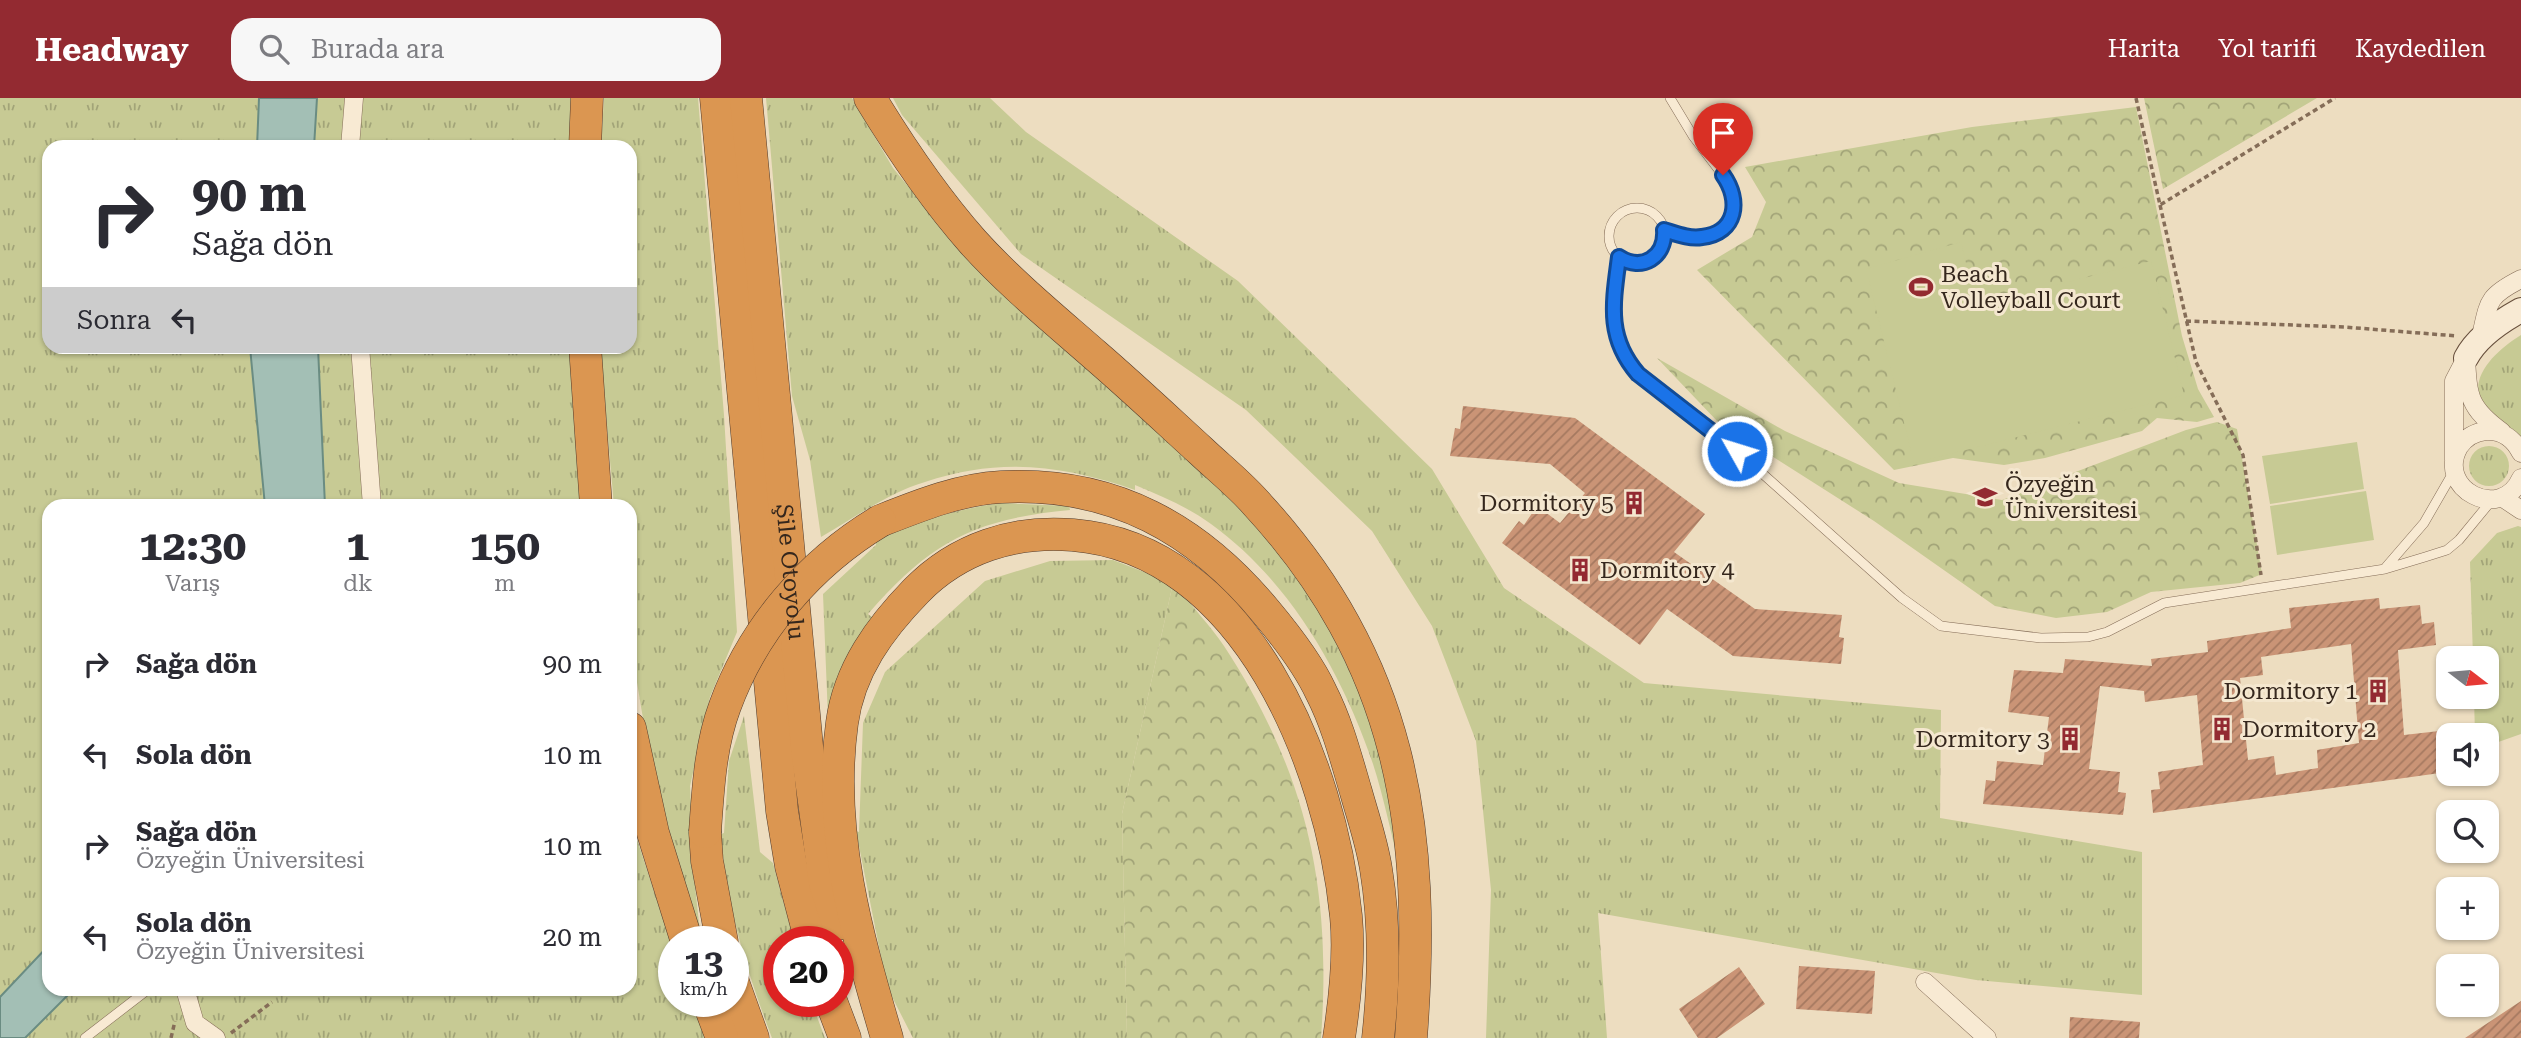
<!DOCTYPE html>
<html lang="tr">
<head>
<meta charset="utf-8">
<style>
	body { margin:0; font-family:"Roboto Serif",serif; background:#f7f7f7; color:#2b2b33; height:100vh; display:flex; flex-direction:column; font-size:26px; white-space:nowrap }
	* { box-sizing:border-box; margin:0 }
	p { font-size:23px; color:#7c7c81 }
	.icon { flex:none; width:38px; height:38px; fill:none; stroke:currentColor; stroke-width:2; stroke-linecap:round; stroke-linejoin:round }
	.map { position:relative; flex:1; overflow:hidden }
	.panel { position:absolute; left:42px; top:401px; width:595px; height:497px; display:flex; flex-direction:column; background:#fff; border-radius:21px; box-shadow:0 2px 5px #0004 }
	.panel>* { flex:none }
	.guide { position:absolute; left:42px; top:42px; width:595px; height:214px; border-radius:21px; box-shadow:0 2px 5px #0004; background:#fff; color:#2b2b33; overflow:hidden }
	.needle { width:46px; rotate:106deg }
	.tools { position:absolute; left:2436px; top:548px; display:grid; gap:14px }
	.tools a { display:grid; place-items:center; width:63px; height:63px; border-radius:14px; background:#fff; box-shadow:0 2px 5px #0004; font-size:35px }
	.speed { position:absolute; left:658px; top:828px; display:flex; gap:14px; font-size:35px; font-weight:700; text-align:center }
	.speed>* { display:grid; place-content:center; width:91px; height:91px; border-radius:50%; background:#fff; box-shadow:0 2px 5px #0004; line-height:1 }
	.speed small { font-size:18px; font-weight:400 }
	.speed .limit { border:10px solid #d22; background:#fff; color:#111 }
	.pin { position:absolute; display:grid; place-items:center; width:60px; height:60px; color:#fff; margin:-72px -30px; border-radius:50% 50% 50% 0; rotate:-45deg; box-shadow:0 0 7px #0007 }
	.pin .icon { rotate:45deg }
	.me { position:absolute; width:77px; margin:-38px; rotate:309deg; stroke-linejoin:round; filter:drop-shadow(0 0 5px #0008) }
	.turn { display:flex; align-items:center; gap:24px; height:147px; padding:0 35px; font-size:32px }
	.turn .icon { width:91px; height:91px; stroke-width:2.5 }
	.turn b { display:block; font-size:49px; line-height:60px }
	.then { display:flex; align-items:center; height:66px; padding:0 35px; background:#0003; gap:14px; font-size:26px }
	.eta { display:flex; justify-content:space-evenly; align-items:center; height:119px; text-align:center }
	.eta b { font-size:42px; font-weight:700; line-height:49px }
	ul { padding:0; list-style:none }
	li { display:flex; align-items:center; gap:21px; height:91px; padding:0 35px }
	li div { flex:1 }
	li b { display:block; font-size:26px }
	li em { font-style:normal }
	header { display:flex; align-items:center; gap:42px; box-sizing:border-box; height:98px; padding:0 35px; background:#932a31; color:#fff }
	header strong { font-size:33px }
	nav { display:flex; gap:38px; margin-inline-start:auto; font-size:24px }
	.search { width:490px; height:63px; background:#f7f7f7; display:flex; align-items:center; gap:18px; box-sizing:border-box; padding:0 24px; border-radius:21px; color:#7c7c81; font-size:26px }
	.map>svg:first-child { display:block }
	.grass { fill:url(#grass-tufts) }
	.forest { fill:url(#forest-crowns) }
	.pitch { fill:#c7ca94 }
	.water { fill:#a3bfb5; stroke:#6a8c82; stroke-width:2 }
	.building { fill:url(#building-hatch); fill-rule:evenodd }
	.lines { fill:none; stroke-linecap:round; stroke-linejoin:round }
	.lane-casing { stroke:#856d58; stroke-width:10 }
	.street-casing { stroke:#856d58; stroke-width:19 }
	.secondary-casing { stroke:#674f3c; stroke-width:26 }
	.highway-casing { stroke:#533c2d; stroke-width:33 }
	.path { stroke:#856d58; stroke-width:3.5; stroke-dasharray:5 3.5; stroke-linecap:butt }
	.lane { stroke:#f8ead3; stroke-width:9 }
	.street { stroke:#f8ead3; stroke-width:18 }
	.secondary { stroke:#f8ead3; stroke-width:24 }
	.highway { stroke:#db9651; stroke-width:32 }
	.highway-bridge-casing { stroke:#533c2d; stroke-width:33; stroke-linecap:butt }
	.highway-bridge { stroke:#db9651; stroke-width:32 }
	.route-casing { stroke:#114b97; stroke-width:18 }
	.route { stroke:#1a73e8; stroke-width:12 }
	.labels { text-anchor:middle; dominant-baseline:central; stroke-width:6; stroke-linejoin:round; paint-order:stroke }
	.poi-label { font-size:23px; fill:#35271d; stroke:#f4e7cf; text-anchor:start }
	.street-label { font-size:23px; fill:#35271d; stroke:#f4e7cf }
</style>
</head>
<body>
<header>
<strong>Headway</strong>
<div class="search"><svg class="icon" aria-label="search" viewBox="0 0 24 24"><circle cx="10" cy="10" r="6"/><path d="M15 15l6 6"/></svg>Burada ara</div>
<nav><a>Harita</a><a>Yol tarifi</a><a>Kaydedilen</a></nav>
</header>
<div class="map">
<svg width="2521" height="940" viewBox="0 0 2521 940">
	<defs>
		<pattern id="grass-tufts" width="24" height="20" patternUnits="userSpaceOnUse" patternTransform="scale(1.75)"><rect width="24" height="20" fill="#c7ca94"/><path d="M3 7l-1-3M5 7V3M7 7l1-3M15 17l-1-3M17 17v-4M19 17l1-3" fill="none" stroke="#a2a478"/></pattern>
		<pattern id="forest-crowns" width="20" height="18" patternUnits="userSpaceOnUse" patternTransform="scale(1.75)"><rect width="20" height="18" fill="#c7ca94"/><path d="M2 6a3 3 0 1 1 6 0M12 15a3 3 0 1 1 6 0" fill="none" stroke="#a2a478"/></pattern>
		<pattern id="building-hatch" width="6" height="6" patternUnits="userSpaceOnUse" patternTransform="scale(1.75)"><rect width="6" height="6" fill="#ca9476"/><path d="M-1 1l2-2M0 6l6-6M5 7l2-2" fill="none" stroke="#a57960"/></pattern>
	</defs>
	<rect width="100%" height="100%" fill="#edddc0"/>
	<path class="grass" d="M 0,0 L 259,0 L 257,49 L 49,49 L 49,248 L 250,249 L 265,408 L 49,408 L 49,847 L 0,899 Z
		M 317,0 L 571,0 L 569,49 L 314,49 Z
		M 604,0 L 698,0 L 724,317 L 737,534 L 710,599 L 690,688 L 695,788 L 701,843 L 651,669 L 630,542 L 630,408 L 614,408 L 600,249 L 630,248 L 630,49 L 601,49 Z
		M 766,0 L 852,0 L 893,70 L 945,133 L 1230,399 L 1306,483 L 1365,605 L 1385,664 L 1400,770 C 1391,736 1384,700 1373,666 C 1342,575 1290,483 1211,426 C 1188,409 1161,398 1135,387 L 1135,392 C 1062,367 1000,359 925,384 C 888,395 854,420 821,439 L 810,362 L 792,298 Z
		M 893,0 L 990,0 L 1026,34 L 1238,183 L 1432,371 L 1504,490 L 1644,585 L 1941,612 L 1940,720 L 2142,754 L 2142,897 L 1976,882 L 1598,815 L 1607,940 L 1486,940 L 1491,792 L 1476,643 L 1432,528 L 1372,433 L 1246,312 L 1021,156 L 902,17 Z
		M 2521,237 L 2521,339 C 2513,331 2501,328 2493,320 C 2458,288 2492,255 2521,237 Z
		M 318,249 L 570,249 L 582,408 L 325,408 Z
		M2469 368a20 20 0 1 1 40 0a20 20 0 1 1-40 0Z
		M 1001,405 L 1069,408 L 1070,412 C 975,421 931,443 868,516 L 873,520 L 828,620 L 823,496 L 876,447 L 876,443 C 916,423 957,411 1001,405 Z
		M 2518,428 L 2521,429 L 2521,636 L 2487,648 L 2487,637 L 2475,637 L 2474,599 L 2487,598 L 2487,560 L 2473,560 L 2470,464 L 2497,435 Z
		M 1113,462 L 1173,485 L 1122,716 L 1127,940 L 913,940 L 887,889 L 856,733 L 859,734 L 863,625 L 885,574 L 985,483 L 1050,463 Z
		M 744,618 L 760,754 L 773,765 L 794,843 L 779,844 L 779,903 L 811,903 L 825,940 L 772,940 C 747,874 726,807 721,736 L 724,735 L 729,663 Z
		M 630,720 L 674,854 L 674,903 L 692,903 L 707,940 L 25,940 L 74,891 L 630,891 Z"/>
	<path class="forest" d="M 2144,0 L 2317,0 L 2163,91 Z
		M 2136,9 L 2182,238 L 2198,291 L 2214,319 L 2197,324 L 2157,320 L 2142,333 L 2045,360 L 2004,367 L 1953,360 L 1894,372 L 1697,172 L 1752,139 L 1766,104 L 1745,69 L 1972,29 Z
		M 1657,260 L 1785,333 L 1899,385 L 2002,402 L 2186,332 L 2217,324 L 2237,331 L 2262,476 L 2240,485 L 2151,494 L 2107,514 L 2056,520 L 1995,508 L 1874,423 L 1718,324 Z
		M 1173,485 C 1190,506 1209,526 1224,548 C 1307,675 1332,789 1321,940 L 1127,940 L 1122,716 Z"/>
	<path class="pitch" d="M 1961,144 L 1976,207 L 2151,163 L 2184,297 L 1914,365 L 1866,171 Z
		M 2357,344 L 2364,391 L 2270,406 L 2262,358 Z
		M 2366,393 L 2374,442 L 2277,457 L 2270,408 Z"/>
	<path class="water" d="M 259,0 L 317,0 L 314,49 L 257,49 Z
		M 250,249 L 318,249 L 325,408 L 265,408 Z
		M 49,847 L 49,891 L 74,891 L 25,940 L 0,940 L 0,899 Z"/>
	<path class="building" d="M 1463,308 L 1575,320 L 1705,416 L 1674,454 L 1755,511 L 1842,517 L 1839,539 L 1844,540 L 1841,566 L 1733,558 L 1667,511 L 1640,547 L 1502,445 L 1519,423 L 1524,427 L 1537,408 L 1560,425 L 1585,395 L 1550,366 L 1450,358 L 1455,330 L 1460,331 Z
		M 2379,500 L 2380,511 L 2420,507 L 2422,526 L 2434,524 L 2436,547 L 2398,552 L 2404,637 L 2448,632 L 2448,656 L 2438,657 L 2440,675 L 2153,715 L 2151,692 L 2160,691 L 2158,674 L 2203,667 L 2197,597 L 2145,604 L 2144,593 L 2100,588 L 2089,671 L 2120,674 L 2118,694 L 2126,695 L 2123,717 L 1983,706 L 1986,682 L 1995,683 L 1997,663 L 2043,667 L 2049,619 L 2008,614 L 2014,572 L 2063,575 L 2065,561 L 2152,568 L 2151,561 L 2208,554 L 2207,543 L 2291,530 L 2289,510 ZM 2351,546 L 2359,645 L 2317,652 L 2318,670 L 2276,677 L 2274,658 L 2248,662 L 2240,580 L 2263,577 L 2261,559 Z
		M 1799,868 L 1875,873 L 1872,916 L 1796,911 Z
		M 1739,869 L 1765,906 L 1717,940 L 1698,940 L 1679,911 Z
		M 2521,903 L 2521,940 L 2465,940 Z
		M 2070,919 L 2140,924 L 2139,940 L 2069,940 Z"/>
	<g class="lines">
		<g class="lane-casing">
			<path id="lane" d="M1609 138a28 28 0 1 1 56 0a28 28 0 1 1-56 0Z
				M 1664,132 L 1689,140 L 1705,139 L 1723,130 L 1734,113 L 1735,93 L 1693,38 L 1670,0
				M 1619,159 C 1613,205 1606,239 1638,276 L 1737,353 L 1902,500 L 1941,528 L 2041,540 L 2088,539 L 2107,534 L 2164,505 L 2385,471 L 2425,459 L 2447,452 L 2459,442 L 2492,402
				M 2386,469 L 2424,425 L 2454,373
				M 85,940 L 146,893 L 156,891"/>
		</g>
		<g class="street-casing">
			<path id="street" d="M 350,49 L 354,0
				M 2480,242 C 2489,205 2485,199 2521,181
				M 360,248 L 372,408
				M 2466,260 C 2468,299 2469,310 2502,334
				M 2521,355 C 2514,341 2502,332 2486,333 C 2475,334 2465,340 2459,349 C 2435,391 2501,425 2521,380
				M 2454,362 L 2454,283 L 2466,260
				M 2503,400 L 2521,412
				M 1925,884 L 1987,940
				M 185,891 L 195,925 L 216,940"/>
		</g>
		<g class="secondary-casing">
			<path id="secondary" d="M 2466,260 C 2477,239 2501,223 2521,212"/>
		</g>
		<g class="highway-casing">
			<g id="highway">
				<path d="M 716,0 L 782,713 L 791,768 L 811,844"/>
				<path id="s1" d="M 746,0 L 808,659 L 825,785 L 838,826"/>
				<path d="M 870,0 C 901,51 934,100 973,144 C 1010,185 1054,221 1095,257 C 1131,288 1166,321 1201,353 C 1219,370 1239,386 1255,404 C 1403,564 1427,731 1411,940"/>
				<path d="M 585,49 L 587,0"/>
				<path d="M 585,248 L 596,408"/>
				<path d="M 880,423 C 918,408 960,391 1001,389 C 1113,383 1198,431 1267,515 C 1287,539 1308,566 1321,594 C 1337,625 1346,660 1356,694 C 1363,719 1372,745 1376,771 C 1385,825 1384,885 1378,940"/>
				<path d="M 630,630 L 653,735 L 687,844"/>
				<path d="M 705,734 L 707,763 L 722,844"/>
				<path d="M 733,884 L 753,940"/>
				<path d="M 708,903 L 722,940"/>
				<path d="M 831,903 L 845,940"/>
				<path d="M 887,940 C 857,838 827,733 842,625 C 849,572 880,530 916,493 C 958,450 1014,432 1073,437 C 1247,451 1331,668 1346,818 C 1350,858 1345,901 1339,940"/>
			</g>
		</g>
		<path class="path" d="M 2136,0 L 2160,107 L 2335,0
			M 2160,107 L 2196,264 L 2243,357 L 2261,477
			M 2186,223 L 2344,229 L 2457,238
			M 231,935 L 272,904
			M 171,940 L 175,923"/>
		<use href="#lane" class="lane"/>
		<use href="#street" class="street"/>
		<use href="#secondary" class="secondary"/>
		<use href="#highway" class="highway"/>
		<g class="highway-bridge-casing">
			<path id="highway-bridge" d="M 705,734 C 708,692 710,648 725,608 C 753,531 810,465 880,423"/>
		</g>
		<use href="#highway-bridge" class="highway-bridge"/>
	</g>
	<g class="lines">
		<g class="route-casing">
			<path id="route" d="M 1723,77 C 1741,102 1737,135 1702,139 C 1689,141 1677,136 1664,132 C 1666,159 1642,174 1619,159 C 1613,205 1606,239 1638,276 L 1737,353"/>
		</g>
		<use href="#route" class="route"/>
	</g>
	<defs>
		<g id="stadium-bare" transform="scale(1.89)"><path d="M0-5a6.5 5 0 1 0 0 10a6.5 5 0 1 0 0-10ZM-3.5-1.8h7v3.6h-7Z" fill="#932a31" stroke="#f4e7cf" stroke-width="2.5" paint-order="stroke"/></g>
		<g id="university-bare" transform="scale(1.89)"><path d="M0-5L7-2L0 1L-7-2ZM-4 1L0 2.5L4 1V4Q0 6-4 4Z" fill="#932a31" stroke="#f4e7cf" stroke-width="2.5" paint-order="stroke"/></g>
		<g id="building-bare" transform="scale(1.89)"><path d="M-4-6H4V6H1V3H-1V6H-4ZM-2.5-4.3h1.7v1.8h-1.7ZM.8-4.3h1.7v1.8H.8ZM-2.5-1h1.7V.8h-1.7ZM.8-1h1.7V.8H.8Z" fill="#932a31" stroke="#f4e7cf" stroke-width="2.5" paint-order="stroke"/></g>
	</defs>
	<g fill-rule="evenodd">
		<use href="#stadium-bare" x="1921" y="189"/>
		<use href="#university-bare" x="1985" y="399"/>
		<use href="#building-bare" x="1634" y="405"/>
		<use href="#building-bare" x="1580" y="472"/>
		<use href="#building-bare" x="2378" y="593"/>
		<use href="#building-bare" x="2222" y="631"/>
		<use href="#building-bare" x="2070" y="641"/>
	</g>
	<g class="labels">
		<g class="poi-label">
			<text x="1941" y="176">Beach<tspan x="1941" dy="26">Volleyball Court</tspan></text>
			<text x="2005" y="386">Özyeğin<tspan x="2005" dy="26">Üniversitesi</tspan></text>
			<text x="1614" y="405" text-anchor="end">Dormitory 5</text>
			<text x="1600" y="472">Dormitory 4</text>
			<text x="2358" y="593" text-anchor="end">Dormitory 1</text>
			<text x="2242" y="631">Dormitory 2</text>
			<text x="2050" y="641" text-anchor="end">Dormitory 3</text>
		</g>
		<g class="street-label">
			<text stroke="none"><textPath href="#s1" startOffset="476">Şile Otoyolu</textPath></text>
		</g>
	</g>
</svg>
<div class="tools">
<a><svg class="needle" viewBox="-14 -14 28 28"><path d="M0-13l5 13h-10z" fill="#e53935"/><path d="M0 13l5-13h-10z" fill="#7c7c81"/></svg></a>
<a><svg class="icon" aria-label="sound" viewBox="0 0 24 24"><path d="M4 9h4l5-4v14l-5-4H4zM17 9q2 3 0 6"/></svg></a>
<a><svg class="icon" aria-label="search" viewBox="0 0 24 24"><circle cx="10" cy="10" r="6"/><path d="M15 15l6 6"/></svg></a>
<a>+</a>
<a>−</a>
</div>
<div class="speed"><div>13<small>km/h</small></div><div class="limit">20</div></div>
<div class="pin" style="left:1723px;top:77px;background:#d93025"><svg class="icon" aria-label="arrive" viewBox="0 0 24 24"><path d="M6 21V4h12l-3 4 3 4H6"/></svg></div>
<svg class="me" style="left:1737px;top:353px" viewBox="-20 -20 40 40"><circle r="17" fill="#1a73e8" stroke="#fff" stroke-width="3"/><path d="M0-11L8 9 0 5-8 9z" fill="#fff"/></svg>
<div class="guide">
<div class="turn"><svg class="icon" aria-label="right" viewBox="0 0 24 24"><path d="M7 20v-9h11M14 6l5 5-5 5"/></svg><div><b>90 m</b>Sağa dön</div></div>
<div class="then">Sonra<svg class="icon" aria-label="left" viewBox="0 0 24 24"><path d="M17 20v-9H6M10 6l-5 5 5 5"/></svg></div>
</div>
<section class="panel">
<div class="eta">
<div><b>12:30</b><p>Varış</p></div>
<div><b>1</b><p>dk</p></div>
<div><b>150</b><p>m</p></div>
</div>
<ul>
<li><svg class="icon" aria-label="right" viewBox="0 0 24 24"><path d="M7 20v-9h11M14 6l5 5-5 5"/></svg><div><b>Sağa dön</b></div><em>90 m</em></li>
<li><svg class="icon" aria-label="left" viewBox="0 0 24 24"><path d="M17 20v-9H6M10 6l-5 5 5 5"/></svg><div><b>Sola dön</b></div><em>10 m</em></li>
<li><svg class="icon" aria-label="right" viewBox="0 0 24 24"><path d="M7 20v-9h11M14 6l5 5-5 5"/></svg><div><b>Sağa dön</b><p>Özyeğin Üniversitesi</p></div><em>10 m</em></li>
<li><svg class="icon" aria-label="left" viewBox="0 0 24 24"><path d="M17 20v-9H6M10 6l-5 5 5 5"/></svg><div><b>Sola dön</b><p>Özyeğin Üniversitesi</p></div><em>20 m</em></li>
</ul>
</section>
</div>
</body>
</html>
